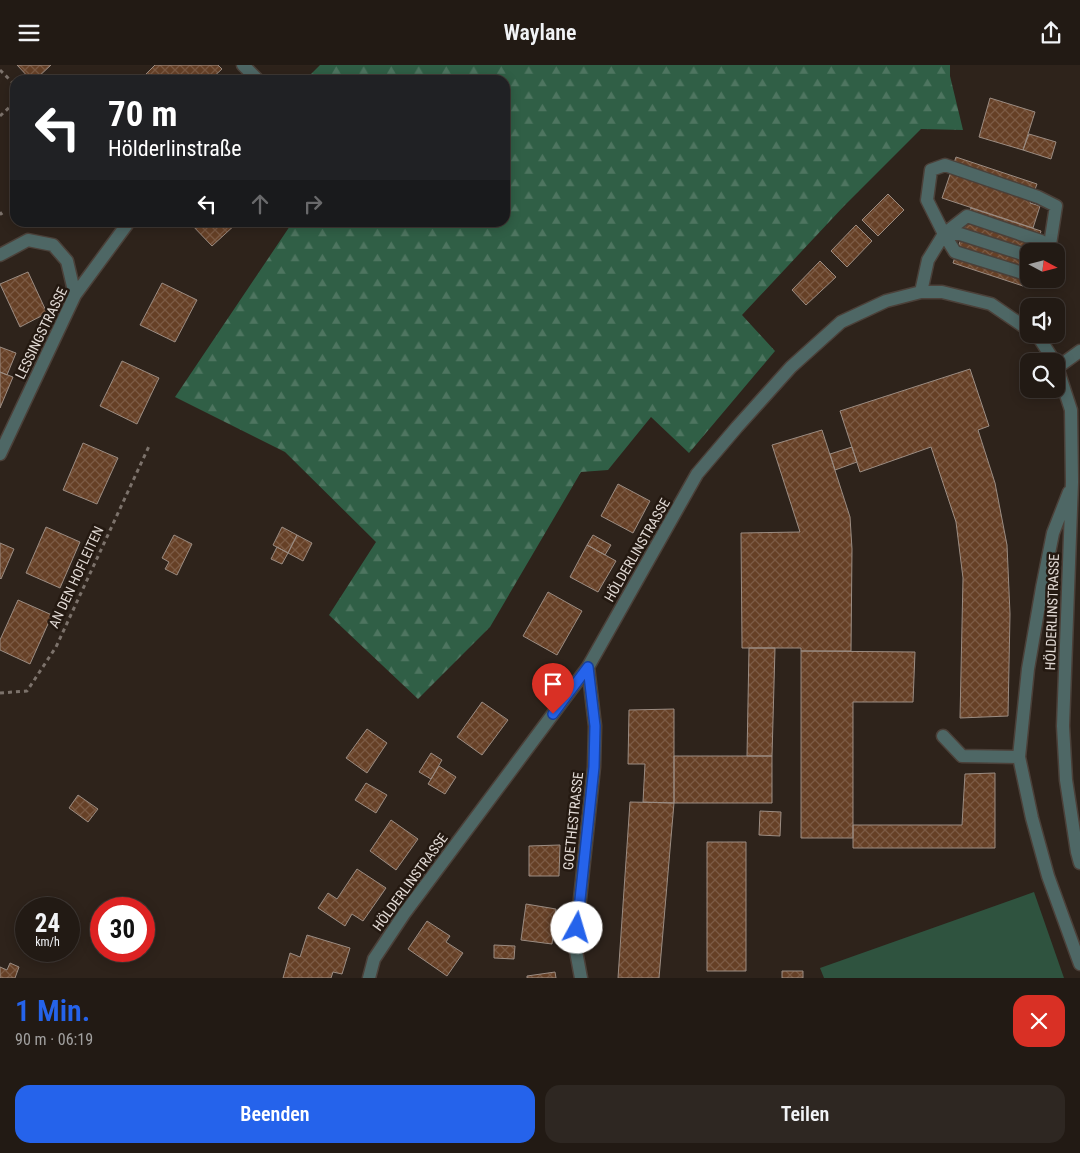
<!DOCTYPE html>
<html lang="de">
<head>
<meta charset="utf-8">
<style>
	body { margin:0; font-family:"Roboto Condensed",sans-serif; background:#2e2722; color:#f1f3f6; height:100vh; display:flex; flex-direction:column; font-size:19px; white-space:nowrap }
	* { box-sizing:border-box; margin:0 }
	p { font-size:16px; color:#a2a1a0 }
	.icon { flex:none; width:28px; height:28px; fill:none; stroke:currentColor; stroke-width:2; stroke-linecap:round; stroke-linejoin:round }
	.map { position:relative; height:913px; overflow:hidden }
	.details { display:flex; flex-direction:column; background:#221a14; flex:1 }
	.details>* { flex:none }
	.top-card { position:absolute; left:10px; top:10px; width:500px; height:152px; border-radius:15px; box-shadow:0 2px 12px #0003,0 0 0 1px #3f3834; background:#202124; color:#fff; overflow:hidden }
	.needle { width:32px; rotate:97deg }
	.tools { position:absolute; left:1020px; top:178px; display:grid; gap:10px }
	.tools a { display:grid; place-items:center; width:45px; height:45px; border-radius:10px; background:#221a14; box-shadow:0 2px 12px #0003,0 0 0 1px #3f3834; font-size:25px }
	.speed { position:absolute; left:15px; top:832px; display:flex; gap:10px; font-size:25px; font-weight:700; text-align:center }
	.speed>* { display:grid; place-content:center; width:65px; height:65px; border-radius:50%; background:#221a14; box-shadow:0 2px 12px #0003,0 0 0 1px #3f3834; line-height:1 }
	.speed small { font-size:12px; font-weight:400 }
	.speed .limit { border:8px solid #d22; background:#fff; color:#111 }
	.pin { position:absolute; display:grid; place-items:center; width:42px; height:42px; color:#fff; margin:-51px -21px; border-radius:50% 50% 50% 0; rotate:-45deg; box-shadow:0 0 5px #0007 }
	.pin .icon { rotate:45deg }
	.me { position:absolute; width:55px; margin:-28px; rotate:6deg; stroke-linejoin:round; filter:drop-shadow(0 0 4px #0008) }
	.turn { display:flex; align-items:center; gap:18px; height:105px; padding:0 15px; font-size:22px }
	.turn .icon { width:65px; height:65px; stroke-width:2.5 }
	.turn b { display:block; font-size:35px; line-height:42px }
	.lanes { display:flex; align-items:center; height:48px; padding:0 15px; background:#0003; justify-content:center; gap:25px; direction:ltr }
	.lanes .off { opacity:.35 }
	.round { display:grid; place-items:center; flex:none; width:52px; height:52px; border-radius:15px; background:#2e2722 }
	.summary { display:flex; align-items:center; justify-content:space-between; height:85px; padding:0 15px }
	h1 { font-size:30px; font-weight:600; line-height:38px; color:#2563eb }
	.cta { display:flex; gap:10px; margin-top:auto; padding:10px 15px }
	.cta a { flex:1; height:58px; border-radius:15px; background:#2563eb; color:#fff; font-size:20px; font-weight:600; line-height:58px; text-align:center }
	.cta a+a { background:#2e2722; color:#f1f3f6 }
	header { display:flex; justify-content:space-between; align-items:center; height:65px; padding:0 15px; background:#221a14; font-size:22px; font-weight:600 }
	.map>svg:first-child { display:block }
	.grass { fill:#2f533f }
	.forest { fill:url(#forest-firs) }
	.building { fill:url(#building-cross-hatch); stroke:#9b8c82 }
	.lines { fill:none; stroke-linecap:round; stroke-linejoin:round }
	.minor-casing { stroke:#4b4039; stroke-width:15 }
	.path { stroke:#7c726b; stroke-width:3; stroke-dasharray:4 4; stroke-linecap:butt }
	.minor { stroke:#4e6765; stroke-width:12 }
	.route-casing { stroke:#184099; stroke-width:12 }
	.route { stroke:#2563eb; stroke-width:9 }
	.labels { text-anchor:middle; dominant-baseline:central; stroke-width:5; stroke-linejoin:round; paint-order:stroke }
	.street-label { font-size:14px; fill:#e3dbd6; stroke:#241911 }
</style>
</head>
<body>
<header><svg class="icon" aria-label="menu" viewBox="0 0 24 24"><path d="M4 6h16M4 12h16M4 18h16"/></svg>Waylane<svg class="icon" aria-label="share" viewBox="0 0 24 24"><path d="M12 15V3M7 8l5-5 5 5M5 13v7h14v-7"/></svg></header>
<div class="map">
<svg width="1080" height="913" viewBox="0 0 1080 913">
	<defs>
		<pattern id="forest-firs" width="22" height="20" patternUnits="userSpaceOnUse" patternTransform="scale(1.25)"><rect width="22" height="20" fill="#305f46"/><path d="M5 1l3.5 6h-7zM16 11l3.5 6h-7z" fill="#4e7560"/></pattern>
		<pattern id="building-cross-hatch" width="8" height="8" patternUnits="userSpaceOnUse" patternTransform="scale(1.25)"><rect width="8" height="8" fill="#664026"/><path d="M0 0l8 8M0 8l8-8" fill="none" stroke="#7c5b45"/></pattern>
	</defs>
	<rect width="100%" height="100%" fill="#2e231b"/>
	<path class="grass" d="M 1034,827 L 1064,913 L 824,913 L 820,903 Z"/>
	<path class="forest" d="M 320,0 L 950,0 L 950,11 L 963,65 L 921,64 L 844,141 L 742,250 L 775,286 L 689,388 L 651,352 L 608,405 L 581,407 L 490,562 L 418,634 L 329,550 L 376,477 L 285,387 L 175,332 L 292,158 L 505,158 L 505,15 L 305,15 Z"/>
	<path class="building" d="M 17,0 L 51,0 L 35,15 L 31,15 Z
		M 155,0 L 218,0 L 222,4 L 210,15 L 140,15 Z
		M 990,33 L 1035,47 L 1023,85 L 979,72 Z
		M 1029,69 L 1056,77 L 1051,94 L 1023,85 Z
		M 956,92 L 1037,119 L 1030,138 L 1040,141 L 1033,163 L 942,133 Z
		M 888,129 L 904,145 L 878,171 L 862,155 Z
		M 971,143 L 1041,166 L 1035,186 L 1029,186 L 1029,204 L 1023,221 L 953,198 Z
		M 190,158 L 237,158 L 212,181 Z
		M 856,160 L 872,176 L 847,202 L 831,186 Z
		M 820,196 L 836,212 L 806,240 L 792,225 Z
		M 28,207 L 47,248 L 20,262 L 0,219 Z
		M 162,218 L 197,235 L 175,277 L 140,260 Z
		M 0,282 L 16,288 L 7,310 L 0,307 Z
		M 122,296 L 159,313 L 137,359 L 100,341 Z
		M 970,304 L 989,361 L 978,365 L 995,418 L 1007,480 L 1010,549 L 1008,651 L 960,653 L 963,513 L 956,457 L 931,382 L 860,407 L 840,346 Z
		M 0,307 L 13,312 L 0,343 Z
		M 822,365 L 850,452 L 852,484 L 851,586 L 801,586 L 801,583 L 742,583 L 741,468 L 800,467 L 772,380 Z
		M 83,378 L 118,393 L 97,439 L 63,425 Z
		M 852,382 L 857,397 L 835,405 L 830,389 Z
		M 618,419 L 650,436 L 633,468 L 601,451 Z
		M 46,462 L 80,477 L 60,523 L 26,508 Z
		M 282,462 L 297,470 L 288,488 L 273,480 Z
		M 174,470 L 192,479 L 177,510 L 165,504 L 169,497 L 162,493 Z
		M 297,470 L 312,478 L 303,496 L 288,488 Z
		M 593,470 L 611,480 L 605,490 L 587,480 Z
		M 0,478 L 14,484 L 1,514 L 0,513 Z
		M 587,480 L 616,496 L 598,527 L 570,512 Z
		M 277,482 L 288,488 L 282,499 L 271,494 Z
		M 548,527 L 582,546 L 557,590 L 523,571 Z
		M 18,535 L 52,550 L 30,599 L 0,585 L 0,575 Z
		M 749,583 L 775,583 L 772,691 L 747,691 Z
		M 801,586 L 915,587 L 913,637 L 853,637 L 853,773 L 801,773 Z
		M 482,637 L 508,655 L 482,690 L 457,672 Z
		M 674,644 L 674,738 L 643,737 L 645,699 L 628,699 L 629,645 Z
		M 367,664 L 387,678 L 367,708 L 346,693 Z
		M 431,688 L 442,695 L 431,714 L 419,707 Z
		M 674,691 L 772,691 L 772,738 L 674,738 Z
		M 439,701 L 456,712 L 445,729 L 428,719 Z
		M 995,708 L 995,783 L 853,783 L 853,760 L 962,760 L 965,709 Z
		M 366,718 L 387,730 L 376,748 L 355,735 Z
		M 78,730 L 98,744 L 88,757 L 69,743 Z
		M 630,737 L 674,738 L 659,913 L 618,913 Z
		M 760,746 L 781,747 L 780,771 L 759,770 Z
		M 391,755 L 418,774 L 396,805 L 370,786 Z
		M 707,777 L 746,777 L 746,906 L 707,906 Z
		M 560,780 L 559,811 L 529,811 L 529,781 Z
		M 357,804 L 386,823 L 363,856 L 352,849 L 345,861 L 318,843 L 328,828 L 337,834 Z
		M 526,839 L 556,844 L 552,879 L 521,875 Z
		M 427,856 L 450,871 L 446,877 L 463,888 L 447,911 L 408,884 Z
		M 307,870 L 350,883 L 342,909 L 333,907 L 331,913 L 283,913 L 290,888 L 300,892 Z
		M 494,880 L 515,881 L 514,894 L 494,893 Z
		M 10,898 L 19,902 L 15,913 L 0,913 L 0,902 L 7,905 Z
		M 782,906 L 803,906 L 803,913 L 782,913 Z
		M 555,907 L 556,913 L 527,913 L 527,911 Z"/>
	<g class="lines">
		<g class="minor-casing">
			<path id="minor" d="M 243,0 L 258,15
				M 944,169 L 927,135 L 931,105 L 945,100 L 1038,132 L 1056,141 L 1049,186
				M 944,169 L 967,151 L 1041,176 L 1042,186
				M 944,169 L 960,169 L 1029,191
				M 0,190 L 28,175 L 53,180 L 67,196 L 75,230
				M 921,227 L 928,195 L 944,169 L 955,187 L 1029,210
				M 1034,269 L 1038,271 L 1054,296
				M 1056,299 L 1071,345 L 1072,417 L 1063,661 L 1066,715 L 1077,787 L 1080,798
				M 1058,302 L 1080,286
				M 0,389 L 75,230 L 128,158
				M 1069,427 L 1053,468 L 1042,523 L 1028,604 L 1019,692 L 1032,753 L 1048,811 L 1080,899
				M 943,671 L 962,691 L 1019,692
				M 369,913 L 374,894 L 404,849 L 588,602 L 697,409 L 737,362 L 791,302 L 841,257 L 886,236 L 921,227 L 942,227 L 991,239 L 1029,265
				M 581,913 L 575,881 L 594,702 L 595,661 L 588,602"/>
		</g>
		<path class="path" d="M 0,5 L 15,20
			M 0,51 L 15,37
			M 0,147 L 2,150
			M 0,628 L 27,626 L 56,582 L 150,379"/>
		<use href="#minor" class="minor"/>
	</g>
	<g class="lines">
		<g class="route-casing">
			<path id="route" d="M 553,649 L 588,602 L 595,661 L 594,702 L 577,863"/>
		</g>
		<use href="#route" class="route"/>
	</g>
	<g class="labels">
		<g class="street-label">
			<text transform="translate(41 268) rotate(-64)">LESSINGSTRASSE</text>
			<text transform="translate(637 485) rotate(-60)">HÖLDERLINSTRASSE</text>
			<text transform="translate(76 512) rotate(-65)">AN DEN HOFLEITEN</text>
			<text transform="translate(1052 547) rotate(-88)">HÖLDERLINSTRASSE</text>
			<text transform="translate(573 756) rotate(-84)">GOETHESTRASSE</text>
			<text transform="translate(410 817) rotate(-54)">HÖLDERLINSTRASSE</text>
		</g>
	</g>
</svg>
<div class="tools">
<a><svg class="needle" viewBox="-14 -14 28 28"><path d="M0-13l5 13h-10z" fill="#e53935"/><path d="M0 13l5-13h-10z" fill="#a2a1a0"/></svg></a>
<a><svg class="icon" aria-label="sound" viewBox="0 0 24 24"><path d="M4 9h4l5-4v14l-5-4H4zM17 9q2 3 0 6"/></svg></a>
<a><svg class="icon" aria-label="search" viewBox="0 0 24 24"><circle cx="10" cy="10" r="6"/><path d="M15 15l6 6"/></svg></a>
</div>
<div class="speed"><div>24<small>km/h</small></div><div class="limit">30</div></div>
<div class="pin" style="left:553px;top:649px;background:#d93025"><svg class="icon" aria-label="arrive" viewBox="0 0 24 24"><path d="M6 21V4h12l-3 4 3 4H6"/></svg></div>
<svg class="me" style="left:577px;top:863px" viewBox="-20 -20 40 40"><circle r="19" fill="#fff"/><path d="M0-13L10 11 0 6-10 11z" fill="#2563eb"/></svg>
<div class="top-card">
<div class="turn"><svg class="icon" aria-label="left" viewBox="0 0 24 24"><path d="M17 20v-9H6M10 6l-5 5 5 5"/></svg><div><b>70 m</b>Hölderlinstraße</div></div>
<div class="lanes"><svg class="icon" aria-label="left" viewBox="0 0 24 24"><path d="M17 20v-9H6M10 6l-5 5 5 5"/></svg><svg class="icon off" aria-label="ahead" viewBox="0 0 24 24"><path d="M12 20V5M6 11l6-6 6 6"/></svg><svg class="icon off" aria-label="right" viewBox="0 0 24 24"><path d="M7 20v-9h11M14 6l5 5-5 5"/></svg></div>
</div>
</div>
<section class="details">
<div class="summary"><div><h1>1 Min.</h1><p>90 m · 06:19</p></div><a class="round" style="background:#d93025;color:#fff"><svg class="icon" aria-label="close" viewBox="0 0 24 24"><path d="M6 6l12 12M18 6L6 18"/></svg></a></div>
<div class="cta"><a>Beenden</a><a>Teilen</a></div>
</section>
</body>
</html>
